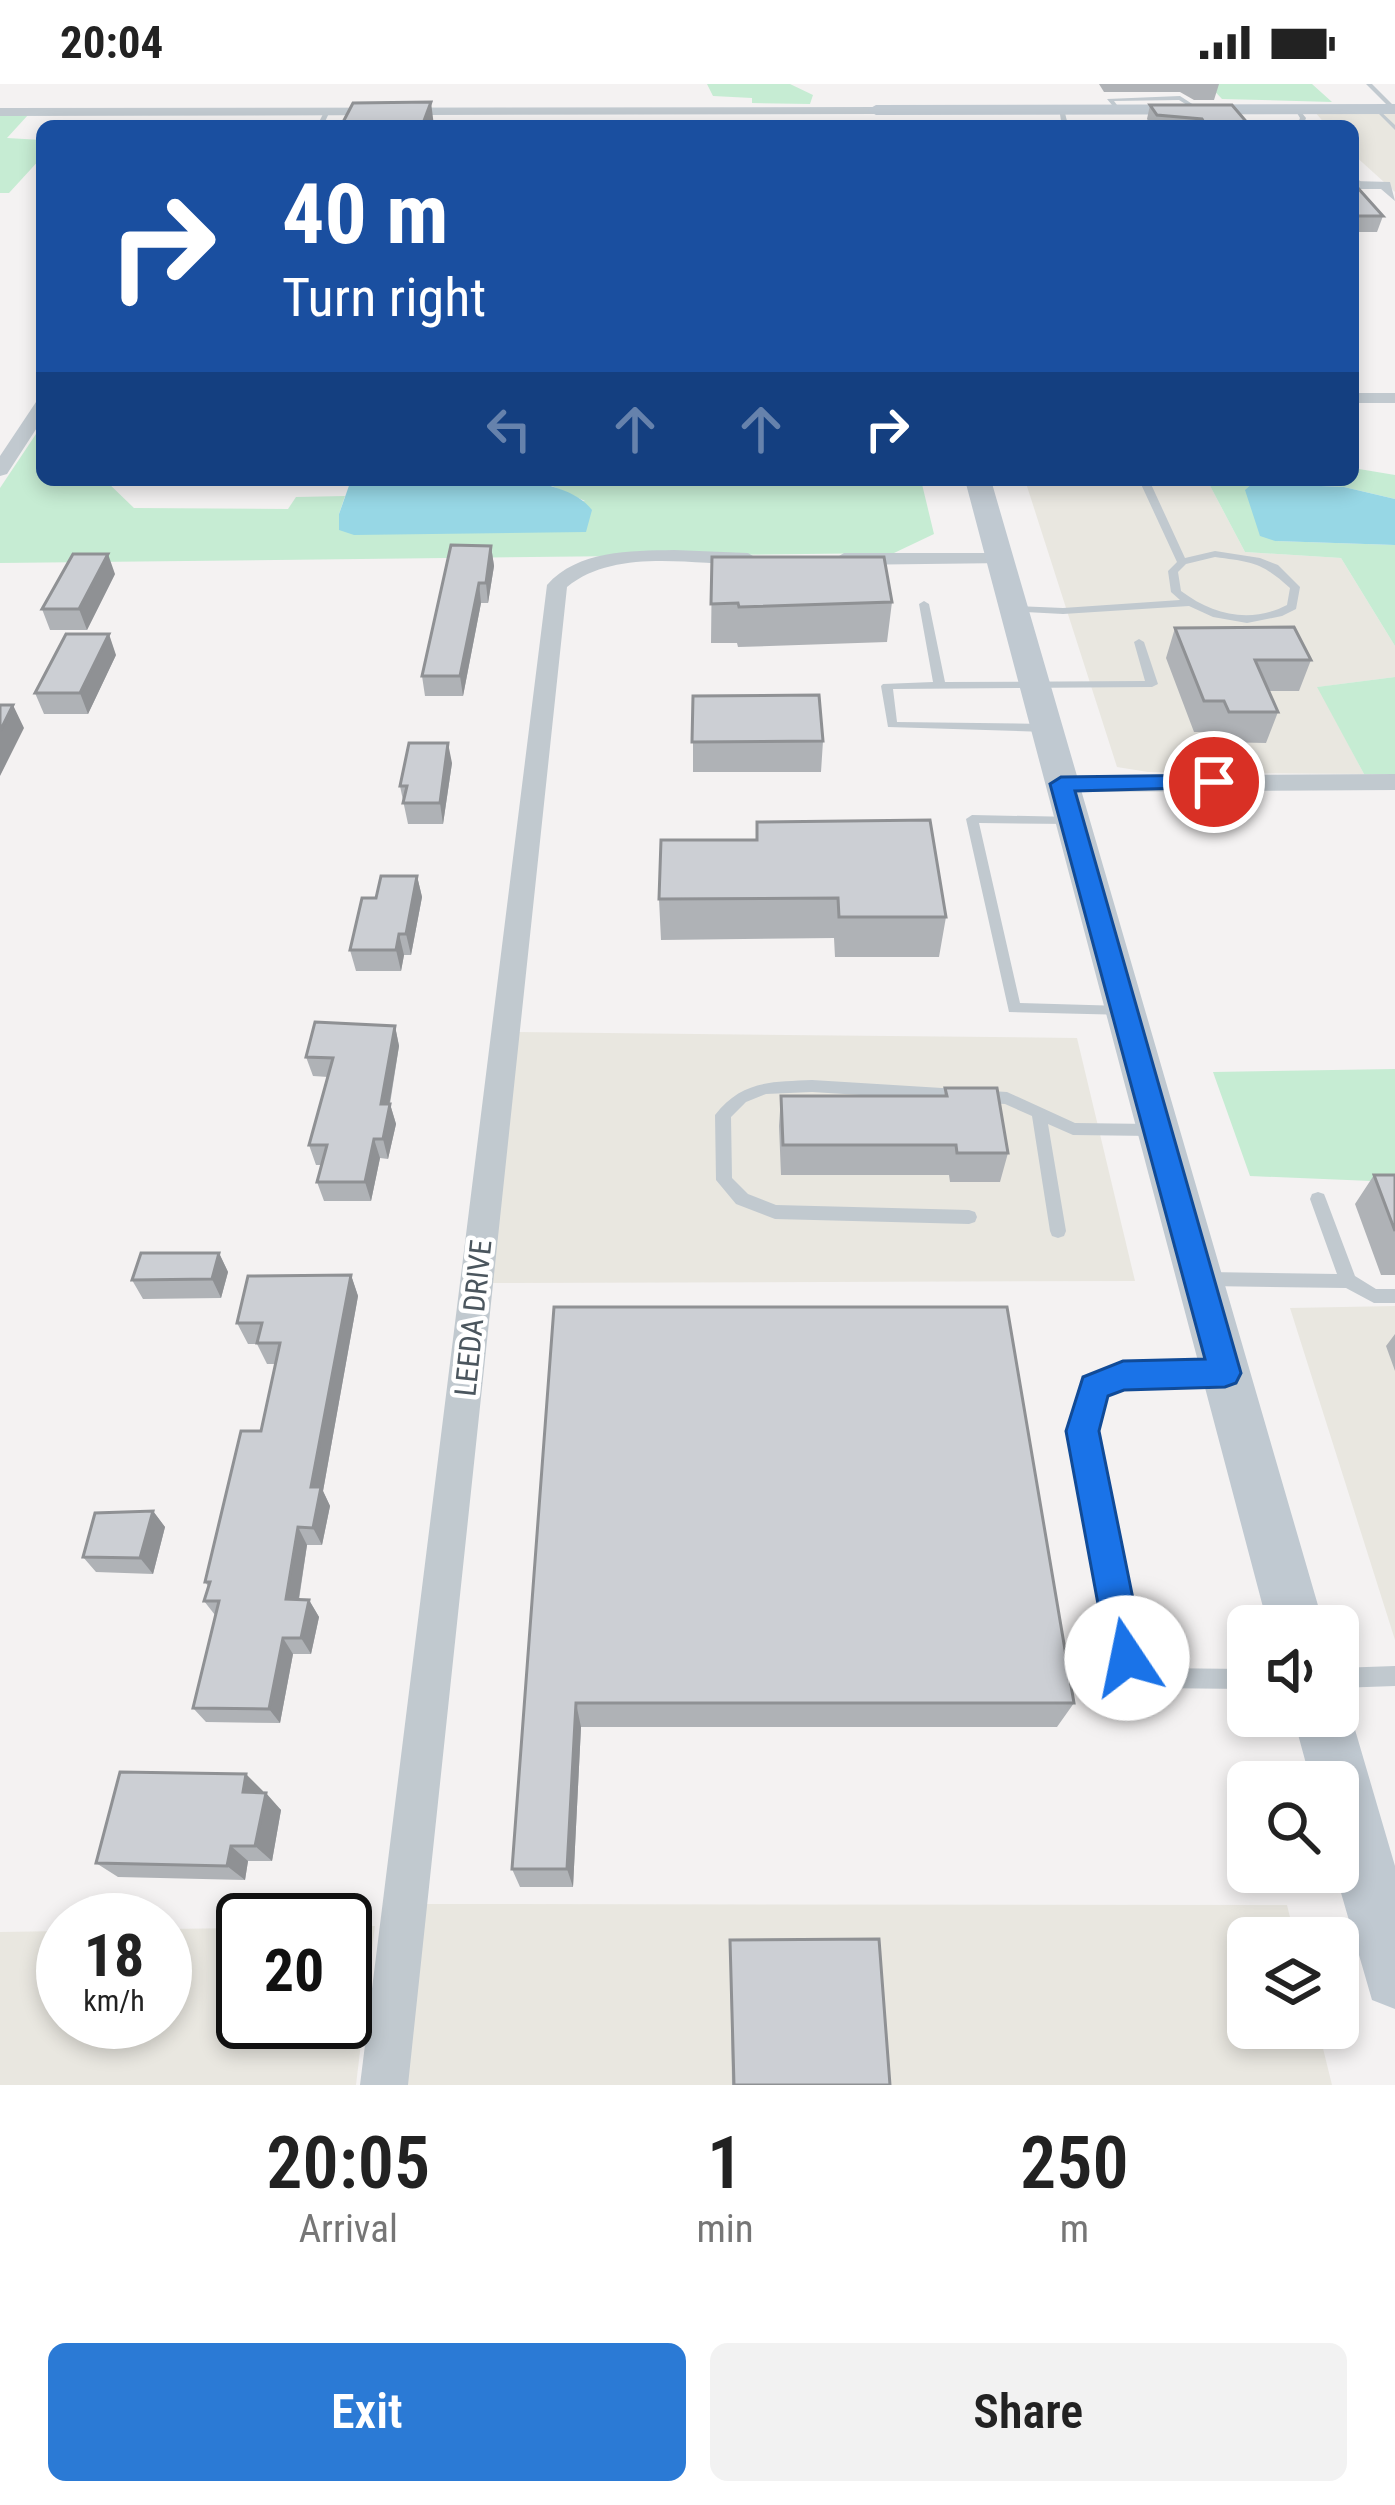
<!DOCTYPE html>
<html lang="en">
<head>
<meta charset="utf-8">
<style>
	body { margin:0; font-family:"Roboto Condensed",sans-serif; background:#f2f2f2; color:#222; height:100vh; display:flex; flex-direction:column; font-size:45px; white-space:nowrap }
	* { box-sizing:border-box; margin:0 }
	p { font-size:39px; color:#767676 }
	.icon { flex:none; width:66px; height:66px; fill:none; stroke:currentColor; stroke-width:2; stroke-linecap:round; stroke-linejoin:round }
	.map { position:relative; height:2001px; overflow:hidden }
	.details { display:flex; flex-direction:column; background:#fff; flex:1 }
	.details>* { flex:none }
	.banner { position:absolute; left:36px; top:36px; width:1323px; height:366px; border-radius:18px; box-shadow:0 6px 18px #0003; background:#1a4fa0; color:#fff; overflow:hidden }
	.controls { position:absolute; left:1227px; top:1521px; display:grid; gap:24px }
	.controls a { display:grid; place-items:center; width:132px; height:132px; border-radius:18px; background:#fff; box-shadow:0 6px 18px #0003; font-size:60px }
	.speed { position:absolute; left:36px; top:1809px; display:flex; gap:24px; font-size:60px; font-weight:700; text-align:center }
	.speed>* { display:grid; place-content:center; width:156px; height:156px; border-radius:50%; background:#fff; box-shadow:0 6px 18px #0003; line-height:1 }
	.speed small { font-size:30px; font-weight:400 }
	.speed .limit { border:6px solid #111; border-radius:18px; background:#fff; color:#111 }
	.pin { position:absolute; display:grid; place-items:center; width:102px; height:102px; color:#fff; margin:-51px; border:6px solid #fff; border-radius:50%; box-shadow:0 3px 12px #0007 }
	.me { position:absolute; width:132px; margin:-66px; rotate:349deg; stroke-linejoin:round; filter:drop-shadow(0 0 9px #0008) }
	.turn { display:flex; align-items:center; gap:42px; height:252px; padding:0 48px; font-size:54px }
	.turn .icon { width:156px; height:156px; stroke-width:2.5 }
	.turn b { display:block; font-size:84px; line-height:102px }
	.lanes { display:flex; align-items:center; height:114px; padding:0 48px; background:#0003; justify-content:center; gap:60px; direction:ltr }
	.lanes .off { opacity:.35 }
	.eta { display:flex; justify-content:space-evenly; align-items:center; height:204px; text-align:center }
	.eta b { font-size:72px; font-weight:600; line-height:84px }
	.primary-button { display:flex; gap:24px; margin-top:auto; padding:24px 48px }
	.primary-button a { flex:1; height:138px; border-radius:18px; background:#2b7ad5; color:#fff; font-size:48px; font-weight:600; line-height:138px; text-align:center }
	.primary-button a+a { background:#f2f2f2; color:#222 }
	.status { display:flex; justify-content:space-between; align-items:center; height:84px; padding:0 60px; background:#fff; direction:ltr }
	.status svg { height:33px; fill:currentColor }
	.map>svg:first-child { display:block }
	.commercial { fill:#e9e7e0 }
	.green { fill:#c6ecd3 }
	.water { fill:#97d7e5 }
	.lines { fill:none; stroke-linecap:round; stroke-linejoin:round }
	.lane { fill:#c1c9cf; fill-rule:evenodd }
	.street { fill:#c1c9cf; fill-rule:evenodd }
	.secondary { fill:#c0c9d1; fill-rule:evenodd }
	.wall { fill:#afb2b6 }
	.shaded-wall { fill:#8f9194 }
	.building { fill:#cccfd4; stroke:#8f9194; stroke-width:3 }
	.route { fill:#1a73e8; stroke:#114b97; stroke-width:3 }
	.labels { text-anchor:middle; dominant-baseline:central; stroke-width:9; stroke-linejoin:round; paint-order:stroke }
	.street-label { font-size:30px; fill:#4b565e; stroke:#fff }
</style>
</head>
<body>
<div class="status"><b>20:04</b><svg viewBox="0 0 49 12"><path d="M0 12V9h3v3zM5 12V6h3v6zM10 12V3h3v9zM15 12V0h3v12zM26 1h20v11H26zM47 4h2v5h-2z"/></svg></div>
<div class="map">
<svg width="1395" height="2001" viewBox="0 0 1395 2001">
	<rect width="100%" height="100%" fill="#f4f2f2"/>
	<path class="commercial" d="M 1314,27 L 1395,27 L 1395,108 L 1353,70 L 1353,42 L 1327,42 Z
		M 1025,396 L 1207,396 L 1245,468 L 1341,474 L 1395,562 L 1395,593 L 1318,603 L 1364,690 L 1148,688 L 1117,683 Z
		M 517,948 L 1077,954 L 1135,1197 L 492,1199 Z
		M 1395,1222 L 1395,1556 L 1290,1224 Z
		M 421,1820 L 1287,1821 L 1295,1854 L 1248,1854 L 1248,1944 L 1318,1944 L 1332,2001 L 400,2001 Z
		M 345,1842 L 375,1842 L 356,2001 L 0,2001 L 0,1848 L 63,1847 L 63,1938 L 165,1938 L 165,1845 L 243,1844 L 243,1938 L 345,1938 Z"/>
	<path class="green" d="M 707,0 L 790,0 L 813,11 L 810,20 L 752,19 L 752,14 L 713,12 Z
		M 1208,0 L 1312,0 L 1332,18 L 1222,15 Z
		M 0,31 L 28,31 L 7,54 L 42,56 L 42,73 L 9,109 L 0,109 Z
		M 42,341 L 42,396 L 105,396 L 134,424 L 288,425 L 296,413 L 345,412 L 339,430 L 585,417 L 539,396 L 921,396 L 934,450 L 894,469 L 0,479 L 0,404 Z
		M 1353,384 L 1395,391 L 1395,415 L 1344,403 L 1253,399 L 1275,457 L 1395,461 L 1395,562 L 1341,474 L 1245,468 L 1207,396 L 1353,396 Z
		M 1395,593 L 1395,690 L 1364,690 L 1317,603 Z
		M 1395,985 L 1395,1098 L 1250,1092 L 1213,988 Z"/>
	<path class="water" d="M 351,396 C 409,396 556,378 592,426 L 586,448 L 354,451 L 339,446 L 339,430 Z
		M 1253,399 L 1344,403 L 1395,415 L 1395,461 L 1275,457 L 1260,452 L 1245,406 Z"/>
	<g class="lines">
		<path class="lane" d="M 1366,0 L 1372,0 L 1395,23 L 1395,27 L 1392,26 Z
			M 1180,12 L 1200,25 L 1195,26 L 1179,16 L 1114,17 L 1120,25 L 1117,27 L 1107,15 Z
			M 1059,24 L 1064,25 L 1067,37 L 1063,42 L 1057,42 L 1061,37 Z
			M 1294,24 L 1298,24 L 1306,34 L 1303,42 L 1297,42 L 1300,34 Z
			M 1373,24 L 1377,24 L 1395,41 L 1395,46 Z
			M 325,26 L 330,27 L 323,42 L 317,42 Z
			M 1353,90 L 1363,100 L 1363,102 L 1359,102 L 1353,96 Z
			M 224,396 L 236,396 L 225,402 L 220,399 Z
			M 1142,396 L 1150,398 L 1185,474 L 1215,467 L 1260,474 L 1278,481 L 1300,503 L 1296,525 L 1282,532 L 1247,539 L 1213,533 L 1189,522 L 1063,530 L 1009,527 L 1009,523 L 1013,522 L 1063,524 L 1180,516 L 1171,508 L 1168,487 L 1177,478 L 1140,398 ZM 1215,473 C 1251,478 1262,478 1290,504 L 1287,521 C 1250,540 1213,531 1181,507 L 1178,488 L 1186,480 Z
			M 924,517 L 929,520 L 945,598 L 1145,597 L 1134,558 L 1139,555 L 1144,558 L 1158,600 L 1152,603 L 893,605 L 897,638 L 1046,640 L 1052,644 L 1046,648 L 888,643 L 881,602 L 883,600 L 933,598 L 919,520 Z
			M 972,731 L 1075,733 L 1077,736 L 1071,740 L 979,739 L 1020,919 L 1123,922 L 1128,923 L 1130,927 L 1128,931 L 1009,928 L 966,735 Z
			M 812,996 L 1007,1008 L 1075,1039 L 1152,1040 L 1157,1042 L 1160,1046 L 1157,1050 L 1152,1052 L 1073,1051 L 1048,1040 L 1066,1147 L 1064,1152 L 1058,1154 L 1052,1152 L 1050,1147 L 1032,1032 L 1005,1020 L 812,1008 L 766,1010 L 746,1018 L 731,1033 L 732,1094 L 748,1110 L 776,1121 L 969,1126 L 975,1128 L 977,1133 L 975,1138 L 969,1140 L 775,1135 L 736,1120 L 716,1096 L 715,1031 C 742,996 772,998 812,996 Z
			M 1318,1108 L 1324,1110 L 1326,1115 L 1355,1192 L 1376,1205 L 1395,1205 L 1395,1219 L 1374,1219 L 1346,1204 L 1207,1202 L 1201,1200 L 1199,1195 L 1201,1190 L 1207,1188 L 1337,1190 L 1310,1115 L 1312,1110 Z
			M 1222,1281 L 1228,1283 L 1231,1289 L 1228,1295 L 1222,1297 L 1124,1299 L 1102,1308 L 1092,1347 L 1136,1568 L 1153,1584 L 1248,1585 L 1248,1605 L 1149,1604 C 1137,1599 1122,1585 1117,1573 L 1074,1347 L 1088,1297 L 1123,1283 Z
			M 1395,1582 L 1395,1602 L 1338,1604 L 1338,1584 Z"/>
		<path class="street" d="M 880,23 L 876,30 L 0,32 L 0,24 Z
			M 1353,97 L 1390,98 L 1395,117 L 1381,105 L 1353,105 Z
			M 1353,309 L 1395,309 L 1395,319 L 1353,319 Z
			M 42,317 L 42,336 L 7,390 L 0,392 L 0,372 L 36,318 Z
			M 674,466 L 748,469 L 758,475 L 748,481 C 692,480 614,464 567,503 L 408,2001 L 360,2001 L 547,501 C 578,466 630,467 674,466 Z
			M 1000,469 L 1010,475 L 1007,479 L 844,481 L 834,475 L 844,469 Z
			M 1395,690 L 1395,706 L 1061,708 L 1049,700 L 1061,692 Z"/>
		<path class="secondary" d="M 1395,20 L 1395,30 L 876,31 L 867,26 L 876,21 Z
			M 965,396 L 991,396 L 1324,1542 L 1268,1542 Z
			M 1338,1610 L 1351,1632 L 1395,1782 L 1395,1925 L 1372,1916 L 1335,1788 L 1338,1698 L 1311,1698 L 1293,1632 L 1338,1632 Z"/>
	</g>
	<path class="wall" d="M 1099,0 L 1219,0 L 1214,16 L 1194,16 L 1180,8 L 1104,8 Z
		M 1150,21 L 1250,42 L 1152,42 L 1147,35 Z
		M 1353,103 L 1383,132 L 1377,148 L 1353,148 Z
		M 491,462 L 494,482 L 488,519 L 481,519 L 463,612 L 425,612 L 422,592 Z
		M 712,473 L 892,518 L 887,558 L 738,563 L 737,559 L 711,559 Z
		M 115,490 L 87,546 L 50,546 L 42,525 Z
		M 1175,544 L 1311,576 L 1299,607 L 1269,607 L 1278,628 L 1266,659 L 1218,658 L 1214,648 L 1194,648 L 1166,574 Z
		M 116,571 L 88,630 L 44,630 L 35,609 Z
		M 693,612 L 823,657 L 821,688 L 693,688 Z
		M 452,679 L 443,740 L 408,740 L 400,702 Z
		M 757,738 L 946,833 L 939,873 L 835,873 L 834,854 L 661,856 L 659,815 L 756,756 Z
		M 417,792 L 422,813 L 411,871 L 404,871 L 401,887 L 356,887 L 350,866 L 376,814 Z
		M 395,942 L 399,962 L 390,1020 L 396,1040 L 388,1075 L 380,1074 L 371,1117 L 324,1117 L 317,1098 L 322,1081 L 316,1081 L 309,1061 L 328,993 L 313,992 L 306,973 Z
		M 945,1004 L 1008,1069 L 1000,1098 L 950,1098 L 949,1091 L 781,1091 L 779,1042 L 781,1012 L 944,1012 Z
		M 1374,1091 L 1395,1091 L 1395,1191 L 1381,1191 L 1355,1120 Z
		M 219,1169 L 228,1188 L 221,1214 L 143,1215 L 132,1196 Z
		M 351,1191 L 358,1212 L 323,1407 L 330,1422 L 322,1461 L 307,1461 L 299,1516 L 309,1516 L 319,1533 L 311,1570 L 293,1570 L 280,1639 L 206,1638 L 193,1624 L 215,1531 L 204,1517 L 208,1502 L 205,1498 L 261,1347 L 275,1280 L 267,1280 L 257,1260 L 248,1260 L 237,1239 Z
		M 554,1223 L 1074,1619 L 1057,1643 L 581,1643 L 573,1803 L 520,1803 L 512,1785 Z
		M 1395,1250 L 1395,1287 L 1386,1262 Z
		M 153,1427 L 165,1443 L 153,1490 L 96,1488 L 83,1473 Z
		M 263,1707 L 262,1709 L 281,1726 L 272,1777 L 248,1777 L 245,1796 L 118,1793 L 96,1779 Z
		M 730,1856 L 890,2001 L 732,2001 Z"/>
	<path class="shaded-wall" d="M 431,18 L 434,42 L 422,42 Z
		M 491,462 L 494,482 L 488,519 L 486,499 Z
		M 108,470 L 115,490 L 87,546 L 79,525 Z
		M 479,499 L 481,519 L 463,612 L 460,592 Z
		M 109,550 L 116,571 L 88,630 L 80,609 Z
		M 13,621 L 24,644 L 0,692 L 0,647 Z
		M 448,659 L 452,679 L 443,740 L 440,719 Z
		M 417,792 L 422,813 L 411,871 L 406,850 Z
		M 399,850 L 404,871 L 401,887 L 396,866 Z
		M 395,942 L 399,962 L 386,1040 L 381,1020 Z
		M 390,1020 L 396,1040 L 388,1075 L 383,1055 Z
		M 374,1055 L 380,1074 L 371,1117 L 365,1098 Z
		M 219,1169 L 228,1188 L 221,1214 L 212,1195 Z
		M 351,1191 L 358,1212 L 323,1407 L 330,1422 L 322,1461 L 313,1444 L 311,1403 Z
		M 153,1427 L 165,1443 L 153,1490 L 140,1474 Z
		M 298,1443 L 307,1461 L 296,1532 L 286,1515 Z
		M 309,1516 L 319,1533 L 311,1570 L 301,1554 Z
		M 283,1554 L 293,1570 L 280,1639 L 269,1625 Z
		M 576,1619 L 581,1643 L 573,1803 L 567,1785 Z
		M 246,1690 L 263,1707 L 259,1725 L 243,1708 Z
		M 266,1709 L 281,1726 L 272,1777 L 255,1762 Z
		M 231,1762 L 248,1777 L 245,1796 L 227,1782 Z"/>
	<path class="building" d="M 431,18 L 422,42 L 341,42 L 353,19 Z
		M 1150,21 L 1232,21 L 1250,42 L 1206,42 L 1202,35 L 1157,31 Z
		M 1353,103 L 1357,103 L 1383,132 L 1353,132 Z
		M 451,461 L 491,462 L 486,499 L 479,499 L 460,592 L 422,592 Z
		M 73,470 L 108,470 L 79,525 L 42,525 Z
		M 712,473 L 884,473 L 892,518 L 739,523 L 738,519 L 711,520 Z
		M 1294,543 L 1311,576 L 1255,576 L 1278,628 L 1229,628 L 1224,617 L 1204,617 L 1175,544 Z
		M 66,550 L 109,550 L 80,609 L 35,609 Z
		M 819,611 L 823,657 L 692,658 L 693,612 Z
		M 0,621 L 13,621 L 0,647 Z
		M 409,659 L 448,659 L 440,719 L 403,719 L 407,702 L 400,702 Z
		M 930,736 L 946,833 L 839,833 L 838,814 L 659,815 L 661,756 L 757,756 L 757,738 Z
		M 381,792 L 417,792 L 406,850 L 399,850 L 396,866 L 350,866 L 362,814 L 376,814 Z
		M 315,938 L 395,942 L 381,1020 L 390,1020 L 383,1055 L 374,1055 L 365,1098 L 317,1098 L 327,1061 L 309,1061 L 333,974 L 306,973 Z
		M 945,1004 L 997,1004 L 1008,1069 L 957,1069 L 956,1061 L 783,1061 L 781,1012 L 947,1012 Z
		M 1374,1091 L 1395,1091 L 1395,1147 Z
		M 141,1169 L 219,1169 L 212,1195 L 132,1196 Z
		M 351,1191 L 311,1403 L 321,1403 L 313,1444 L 298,1443 L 286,1515 L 309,1516 L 301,1554 L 283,1554 L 269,1625 L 193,1624 L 219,1517 L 204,1517 L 210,1498 L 205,1498 L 241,1347 L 261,1347 L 280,1259 L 257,1259 L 262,1239 L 237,1239 L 248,1192 Z
		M 554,1223 L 1007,1223 L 1074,1619 L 576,1619 L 567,1785 L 512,1785 Z
		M 153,1427 L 140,1474 L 83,1473 L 95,1429 Z
		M 120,1688 L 246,1690 L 243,1708 L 266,1709 L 255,1762 L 231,1762 L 227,1782 L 96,1779 Z
		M 879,1855 L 890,2001 L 734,2001 L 730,1856 Z"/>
	<path class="route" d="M 1214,691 L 1225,698 L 1221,703 L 1075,707 L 1241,1289 L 1236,1299 L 1225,1303 L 1124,1306 L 1108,1312 L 1099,1347 L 1145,1574 L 1140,1586 L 1127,1592 L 1114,1586 L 1108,1574 L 1066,1347 L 1083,1293 L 1123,1277 L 1205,1275 L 1050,700 L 1061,693 Z"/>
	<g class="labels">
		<g class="street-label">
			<text transform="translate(473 1234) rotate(-84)">LEEDA DRIVE</text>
		</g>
	</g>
</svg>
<div class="controls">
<a><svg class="icon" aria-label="sound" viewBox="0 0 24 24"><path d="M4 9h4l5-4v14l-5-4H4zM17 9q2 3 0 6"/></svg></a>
<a><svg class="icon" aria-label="search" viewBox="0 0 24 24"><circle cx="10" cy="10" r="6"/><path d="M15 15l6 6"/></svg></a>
<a><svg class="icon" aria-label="layers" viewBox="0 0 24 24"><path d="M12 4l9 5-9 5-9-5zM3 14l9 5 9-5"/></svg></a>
</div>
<div class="speed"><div>18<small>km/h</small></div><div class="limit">20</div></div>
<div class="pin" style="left:1214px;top:698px;background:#d93025"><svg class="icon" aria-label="arrive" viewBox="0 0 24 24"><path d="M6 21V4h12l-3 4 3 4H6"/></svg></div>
<svg class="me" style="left:1127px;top:1574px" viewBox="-20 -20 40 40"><circle r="19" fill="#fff"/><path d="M0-13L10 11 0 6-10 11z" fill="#1a73e8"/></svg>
<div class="banner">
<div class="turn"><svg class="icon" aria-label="right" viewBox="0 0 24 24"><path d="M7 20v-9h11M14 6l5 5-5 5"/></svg><div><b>40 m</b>Turn right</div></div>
<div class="lanes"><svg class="icon off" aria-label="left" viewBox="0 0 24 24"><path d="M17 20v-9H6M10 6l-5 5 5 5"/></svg><svg class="icon off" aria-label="ahead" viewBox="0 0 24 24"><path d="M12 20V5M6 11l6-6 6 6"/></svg><svg class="icon off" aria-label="ahead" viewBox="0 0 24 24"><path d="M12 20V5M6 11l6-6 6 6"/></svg><svg class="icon" aria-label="right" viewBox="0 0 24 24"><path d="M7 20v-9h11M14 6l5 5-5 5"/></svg></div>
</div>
</div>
<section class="details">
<div class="eta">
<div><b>20:05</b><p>Arrival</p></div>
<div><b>1</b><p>min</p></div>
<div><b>250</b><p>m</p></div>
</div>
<div class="primary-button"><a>Exit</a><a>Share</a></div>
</section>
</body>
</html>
